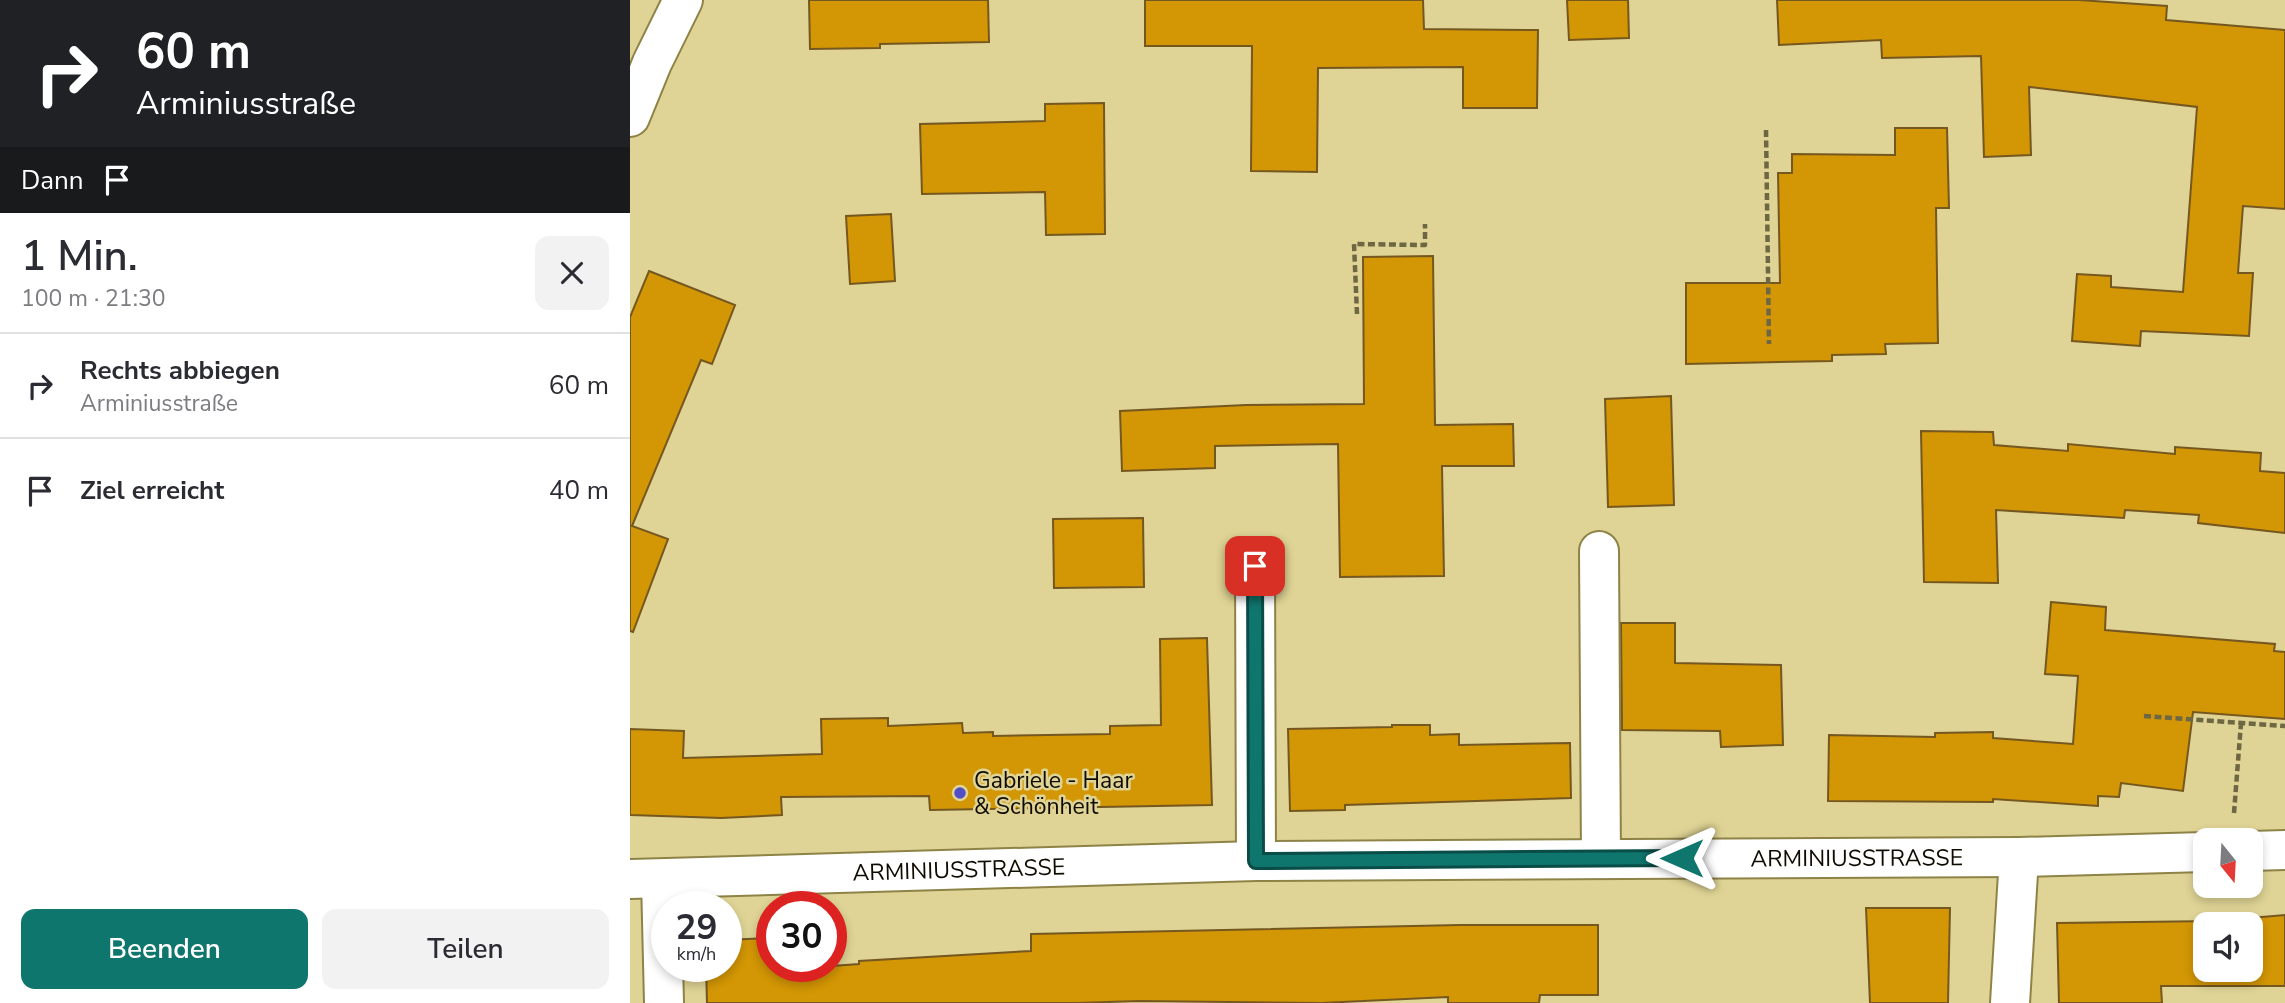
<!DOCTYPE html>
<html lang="de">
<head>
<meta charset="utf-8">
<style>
	body { margin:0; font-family:"Nunito Sans",sans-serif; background:#f2f2f3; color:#2b2b33; height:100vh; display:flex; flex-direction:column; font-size:26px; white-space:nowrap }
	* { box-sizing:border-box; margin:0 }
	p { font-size:23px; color:#7c7c81 }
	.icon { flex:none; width:38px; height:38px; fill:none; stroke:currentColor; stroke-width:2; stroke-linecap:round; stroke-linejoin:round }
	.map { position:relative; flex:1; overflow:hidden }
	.panel { display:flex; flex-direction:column; background:#fff; width:630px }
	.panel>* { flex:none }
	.hud { background:#202124; color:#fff; overflow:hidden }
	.needle { width:46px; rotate:162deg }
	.fabs { position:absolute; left:1563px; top:828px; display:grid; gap:14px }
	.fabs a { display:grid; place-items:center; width:70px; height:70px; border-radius:14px; background:#fff; box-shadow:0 4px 10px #0003; font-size:35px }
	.speed { position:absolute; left:21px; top:891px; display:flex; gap:14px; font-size:35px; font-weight:700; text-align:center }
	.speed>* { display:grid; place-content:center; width:91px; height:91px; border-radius:50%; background:#fff; box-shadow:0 4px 10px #0003; line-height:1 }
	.speed small { font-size:18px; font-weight:400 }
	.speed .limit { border:10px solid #d22; background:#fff; color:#111 }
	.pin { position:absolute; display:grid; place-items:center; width:60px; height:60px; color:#fff; margin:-30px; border-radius:14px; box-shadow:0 4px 10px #0006 }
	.me { position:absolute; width:77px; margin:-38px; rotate:270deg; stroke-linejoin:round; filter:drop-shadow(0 0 5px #0008) }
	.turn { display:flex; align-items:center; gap:24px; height:147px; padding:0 21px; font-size:32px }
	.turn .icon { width:91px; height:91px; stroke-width:2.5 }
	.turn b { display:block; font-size:49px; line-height:60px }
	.then { display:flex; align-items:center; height:66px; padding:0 21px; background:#0003; gap:14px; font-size:26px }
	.round { display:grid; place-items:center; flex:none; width:74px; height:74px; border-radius:14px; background:#f2f2f3 }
	.summary { display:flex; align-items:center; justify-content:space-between; height:119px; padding:0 21px }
	h1 { font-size:42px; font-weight:600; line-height:52px }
	.action { display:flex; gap:14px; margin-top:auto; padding:14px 21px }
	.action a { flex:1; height:80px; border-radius:14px; background:#0f766e; color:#fff; font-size:28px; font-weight:600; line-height:80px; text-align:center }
	.action a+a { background:#f2f2f3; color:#2b2b33 }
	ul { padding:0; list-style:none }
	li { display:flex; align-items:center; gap:21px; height:105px; padding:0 21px; border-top:2px solid #e1e1e2 }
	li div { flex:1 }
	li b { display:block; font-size:26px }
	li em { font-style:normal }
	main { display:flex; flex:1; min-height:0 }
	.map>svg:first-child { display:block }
	.building { fill:#d39604; stroke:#755720; stroke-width:2; fill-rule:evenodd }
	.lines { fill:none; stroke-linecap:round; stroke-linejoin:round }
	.minor-casing { stroke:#8e8347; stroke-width:42 }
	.path { stroke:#6e6744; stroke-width:4.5; stroke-dasharray:7 3.5; stroke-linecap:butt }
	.minor { stroke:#fff; stroke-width:38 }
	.route-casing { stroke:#0a4d48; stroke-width:18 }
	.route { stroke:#0f766e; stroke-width:12 }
	.poi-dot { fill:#524fc6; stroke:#dfd495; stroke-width:2.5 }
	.labels { text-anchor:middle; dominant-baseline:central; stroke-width:5; stroke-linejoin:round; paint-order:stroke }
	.poi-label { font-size:23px; fill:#100b00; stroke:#dfd495; text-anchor:start }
	.street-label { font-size:23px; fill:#100b00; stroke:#dfd495 }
</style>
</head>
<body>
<main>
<section class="panel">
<div class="hud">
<div class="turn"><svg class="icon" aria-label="right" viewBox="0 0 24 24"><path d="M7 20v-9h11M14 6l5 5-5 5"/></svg><div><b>60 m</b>Arminiusstraße</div></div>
<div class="then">Dann<svg class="icon" aria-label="arrive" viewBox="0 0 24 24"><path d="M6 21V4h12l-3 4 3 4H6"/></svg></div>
</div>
<div class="summary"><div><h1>1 Min.</h1><p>100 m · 21:30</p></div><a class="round"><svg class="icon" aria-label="close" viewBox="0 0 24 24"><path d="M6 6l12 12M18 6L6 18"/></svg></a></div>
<ul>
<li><svg class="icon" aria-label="right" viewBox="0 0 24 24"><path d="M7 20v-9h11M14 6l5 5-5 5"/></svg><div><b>Rechts abbiegen</b><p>Arminiusstraße</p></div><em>60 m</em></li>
<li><svg class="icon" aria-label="arrive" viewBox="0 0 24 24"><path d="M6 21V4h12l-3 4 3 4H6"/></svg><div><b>Ziel erreicht</b></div><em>40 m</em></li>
</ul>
<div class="action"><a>Beenden</a><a>Teilen</a></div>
</section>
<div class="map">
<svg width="1655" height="1003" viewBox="0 0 1655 1003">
	<rect width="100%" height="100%" fill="#dfd495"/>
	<path class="building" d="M 179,0 L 358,0 L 359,42 L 250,44 L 250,48 L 180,49 Z
		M 515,0 L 793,0 L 794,29 L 908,30 L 907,108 L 833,108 L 833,67 L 688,68 L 687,172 L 621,171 L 622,46 L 515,46 Z
		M 937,0 L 998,0 L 999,38 L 939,40 Z
		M 1147,0 L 1449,0 L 1537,6 L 1536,20 L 1655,30 L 1655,209 L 1613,206 L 1608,273 L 1623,273 L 1619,336 L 1511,331 L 1510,346 L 1442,341 L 1447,274 L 1481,276 L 1481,287 L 1553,292 L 1567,107 L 1399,87 L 1401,155 L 1354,157 L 1351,56 L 1252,58 L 1251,40 L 1149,45 Z
		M 474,103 L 475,234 L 416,235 L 415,192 L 292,194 L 290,124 L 415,121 L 415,104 Z
		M 1265,128 L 1317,128 L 1319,208 L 1306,208 L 1308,343 L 1255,344 L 1256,354 L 1202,355 L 1202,361 L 1056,364 L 1056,283 L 1150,283 L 1148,173 L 1162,173 L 1162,154 L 1265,155 Z
		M 261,214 L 265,281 L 220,284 L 216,216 Z
		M 803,256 L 805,425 L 883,424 L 884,466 L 812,466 L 814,576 L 710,577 L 708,444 L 585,446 L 585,468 L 492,471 L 490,411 L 616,405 L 734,404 L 733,257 Z
		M 19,271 L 105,305 L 82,364 L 71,360 L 2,526 L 38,539 L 3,632 L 0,631 L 0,317 Z
		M 1041,396 L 1044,505 L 978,507 L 975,399 Z
		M 1291,431 L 1363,432 L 1364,445 L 1438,451 L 1438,444 L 1545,454 L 1545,447 L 1631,453 L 1630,471 L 1655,473 L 1655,533 L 1568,523 L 1569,515 L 1495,510 L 1494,518 L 1366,510 L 1368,583 L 1294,582 Z
		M 513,518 L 514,587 L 424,588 L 423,519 Z
		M 1421,602 L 1476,607 L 1475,630 L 1645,644 L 1644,651 L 1655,652 L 1655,719 L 1563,712 L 1553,791 L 1491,783 L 1489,797 L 1468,796 L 1468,806 L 1363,799 L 1363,802 L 1198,801 L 1199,735 L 1305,737 L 1305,733 L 1363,732 L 1363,738 L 1443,744 L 1448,676 L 1415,674 Z
		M 991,623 L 1045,623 L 1045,663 L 1151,665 L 1153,745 L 1091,747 L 1090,731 L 992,730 Z
		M 577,638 L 582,805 L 300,810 L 299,796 L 151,797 L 152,815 L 91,818 L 0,815 L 0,729 L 54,731 L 53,758 L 192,754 L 191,719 L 258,718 L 258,726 L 332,723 L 333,733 L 363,732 L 363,736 L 480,734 L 480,726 L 531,725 L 530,639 Z
		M 762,725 L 800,725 L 800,735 L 829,734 L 829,745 L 940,743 L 941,798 L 715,805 L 715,810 L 660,811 L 658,729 L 762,727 Z
		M 1236,908 L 1320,908 L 1318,1003 L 1240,1003 Z
		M 1655,915 L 1655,986 L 1531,986 L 1532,1003 L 1429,1003 L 1427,923 L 1585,921 ZM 1575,924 L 1620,924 L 1620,970 L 1575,970 Z
		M 830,925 L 968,925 L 968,995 L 910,995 L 909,1003 L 818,1003 L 818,997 L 691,1003 L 509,1001 L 447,1003 L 77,1003 L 76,966 L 96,966 L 96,940 L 142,938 L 142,967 L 201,966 L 229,964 L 229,961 L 401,951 L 401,934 Z"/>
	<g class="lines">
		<g class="minor-casing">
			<g id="minor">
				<path d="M 0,117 L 22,63 L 53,0"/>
				<path d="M 969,551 L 971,859"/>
				<path d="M 625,566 L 626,861"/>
				<path d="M 1620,851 L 1655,850"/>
				<path id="s1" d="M 0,879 L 626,861 L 1389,857 L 1575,852"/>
				<path d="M 31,879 L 34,1003"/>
				<path d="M 1380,1003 L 1389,857"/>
			</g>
		</g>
		<path class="path" d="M 1136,130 L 1139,344
			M 727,314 L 724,244 L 795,245 L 795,224
			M 1514,716 L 1655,726
			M 1604,813 L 1611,723"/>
		<use href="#minor" class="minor"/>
	</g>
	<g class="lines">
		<g class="route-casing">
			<path id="route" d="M 625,566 L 626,861 L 1052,858"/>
		</g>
		<use href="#route" class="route"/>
	</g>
	<circle class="poi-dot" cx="330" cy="793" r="7"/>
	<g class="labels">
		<g class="poi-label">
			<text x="344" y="780">Gabriele - Haar<tspan x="344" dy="26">&amp; Schönheit</tspan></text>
		</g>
		<g class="street-label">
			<text stroke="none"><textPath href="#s1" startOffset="1227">ARMINIUSSTRASSE</textPath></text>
			<text stroke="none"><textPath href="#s1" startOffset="329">ARMINIUSSTRASSE</textPath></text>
		</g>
	</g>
</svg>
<div class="fabs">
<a><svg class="needle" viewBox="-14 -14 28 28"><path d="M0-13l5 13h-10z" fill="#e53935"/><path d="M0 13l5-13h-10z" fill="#7c7c81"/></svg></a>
<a><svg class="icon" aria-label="sound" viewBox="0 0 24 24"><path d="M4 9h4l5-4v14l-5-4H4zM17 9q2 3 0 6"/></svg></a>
</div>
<div class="speed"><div>29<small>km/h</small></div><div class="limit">30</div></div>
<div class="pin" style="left:625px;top:566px;background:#d93025"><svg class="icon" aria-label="arrive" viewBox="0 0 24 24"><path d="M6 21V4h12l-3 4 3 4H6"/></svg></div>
<svg class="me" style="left:1052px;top:858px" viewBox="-20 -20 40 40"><path d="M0-17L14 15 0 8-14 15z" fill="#0f766e" stroke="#fff" stroke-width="4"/></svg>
</div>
</main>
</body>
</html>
